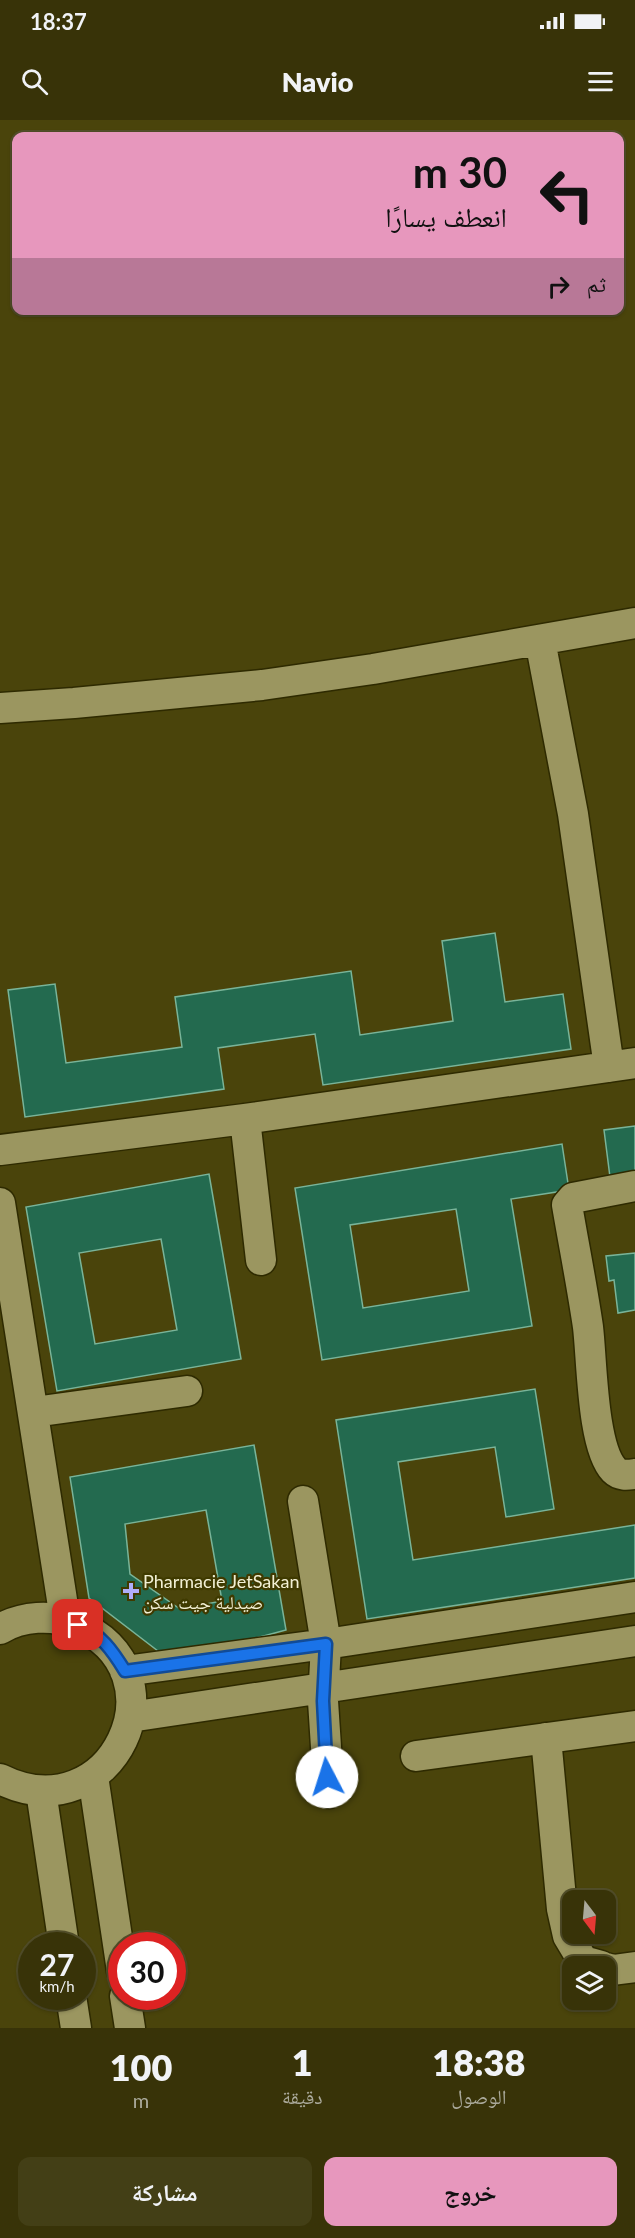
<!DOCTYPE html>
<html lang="ar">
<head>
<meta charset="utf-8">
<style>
	body { margin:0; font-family:Lato,"Noto Naskh Arabic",sans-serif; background:#433f16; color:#f1f3f6; direction:rtl; height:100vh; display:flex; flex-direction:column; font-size:22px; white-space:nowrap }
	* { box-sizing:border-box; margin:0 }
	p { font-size:20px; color:#abaa9c }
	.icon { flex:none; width:33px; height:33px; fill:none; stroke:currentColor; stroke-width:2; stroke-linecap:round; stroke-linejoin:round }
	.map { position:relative; height:1908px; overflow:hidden; direction:ltr }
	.details { display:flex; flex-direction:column; background:#383308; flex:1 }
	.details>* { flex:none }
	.top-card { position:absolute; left:12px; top:12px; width:612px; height:183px; border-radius:12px; box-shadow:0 2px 4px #0004,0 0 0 2px #524e29; direction:rtl; background:#e797bd; color:#111; overflow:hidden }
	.needle { width:39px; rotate:164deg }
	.fabs { position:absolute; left:562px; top:1770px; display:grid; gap:12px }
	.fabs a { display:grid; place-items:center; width:54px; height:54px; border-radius:12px; background:#383308; box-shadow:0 2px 4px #0004,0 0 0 2px #524e29; font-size:30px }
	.speed { position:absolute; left:18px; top:1812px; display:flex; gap:12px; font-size:30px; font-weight:700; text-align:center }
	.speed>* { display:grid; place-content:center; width:78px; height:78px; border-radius:50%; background:#383308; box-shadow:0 2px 4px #0004,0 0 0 2px #524e29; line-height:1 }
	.speed small { font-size:15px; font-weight:400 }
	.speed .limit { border:9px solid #d22; background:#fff; color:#111 }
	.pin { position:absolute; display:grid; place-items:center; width:51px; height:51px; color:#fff; margin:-26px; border-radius:12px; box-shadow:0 3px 9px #0006 }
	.me { position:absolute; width:66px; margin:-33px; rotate:355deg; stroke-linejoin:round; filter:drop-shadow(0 0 4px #0008) }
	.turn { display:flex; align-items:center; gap:21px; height:126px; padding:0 18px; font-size:27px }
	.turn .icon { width:78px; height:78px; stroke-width:2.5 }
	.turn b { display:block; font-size:42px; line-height:51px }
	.then { display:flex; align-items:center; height:57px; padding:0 18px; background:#0003; gap:12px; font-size:22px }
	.eta { display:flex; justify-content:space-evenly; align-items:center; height:102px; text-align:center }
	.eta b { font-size:36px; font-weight:800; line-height:42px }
	.button { display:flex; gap:12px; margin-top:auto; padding:12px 18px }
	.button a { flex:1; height:69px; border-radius:12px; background:#e797bd; color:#111; font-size:24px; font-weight:800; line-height:69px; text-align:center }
	.button a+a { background:#433f16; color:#f1f3f6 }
	.status { display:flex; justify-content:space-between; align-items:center; height:42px; padding:0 30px; background:#383308; direction:ltr }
	.status svg { height:16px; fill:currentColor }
	header { display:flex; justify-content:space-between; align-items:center; height:78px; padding:0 18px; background:#383308; font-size:27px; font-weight:800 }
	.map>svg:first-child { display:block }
	.building { fill:#236a4f; stroke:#79b499; stroke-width:1.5; fill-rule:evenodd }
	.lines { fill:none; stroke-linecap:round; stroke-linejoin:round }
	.minor-casing { stroke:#2e2a00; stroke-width:33 }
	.minor { stroke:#9b9660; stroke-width:30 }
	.route-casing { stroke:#114b97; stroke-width:15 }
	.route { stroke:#1a73e8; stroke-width:10 }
	.poi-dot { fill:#afaefa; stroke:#3f3a00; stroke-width:2 }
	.labels { text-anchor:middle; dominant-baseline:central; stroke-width:4.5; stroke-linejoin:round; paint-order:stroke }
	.poi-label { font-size:18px; fill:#f2f0d4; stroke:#3f3a00; text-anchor:start }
</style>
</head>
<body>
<div class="status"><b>18:37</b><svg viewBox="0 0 49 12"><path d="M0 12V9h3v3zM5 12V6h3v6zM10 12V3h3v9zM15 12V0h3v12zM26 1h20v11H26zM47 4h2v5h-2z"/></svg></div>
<header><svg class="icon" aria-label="menu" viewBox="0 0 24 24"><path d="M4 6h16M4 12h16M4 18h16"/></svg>Navio<svg class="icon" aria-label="search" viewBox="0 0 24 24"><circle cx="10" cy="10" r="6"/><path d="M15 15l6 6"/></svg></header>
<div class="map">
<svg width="635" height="1908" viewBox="0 0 635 1908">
	<rect width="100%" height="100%" fill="#4a440b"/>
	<path class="building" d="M 495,813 L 505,882 L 563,874 L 571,929 L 323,965 L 315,914 L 218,928 L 224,969 L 25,997 L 8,870 L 55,864 L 66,943 L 182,927 L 175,877 L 351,851 L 360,915 L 453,901 L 442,821 Z
		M 635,1006 L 635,1061 L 611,1065 L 604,1010 Z
		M 562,1024 L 569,1070 L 511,1079 L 532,1206 L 322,1240 L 295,1068 ZM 456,1089 L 469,1171 L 363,1188 L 350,1105 Z
		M 209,1054 L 241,1239 L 57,1271 L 26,1087 ZM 161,1119 L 177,1210 L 95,1224 L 79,1133 Z
		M 635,1133 L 635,1190 L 618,1193 L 614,1160 L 609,1161 L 606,1136 Z
		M 535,1269 L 554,1389 L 506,1397 L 495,1327 L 398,1342 L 413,1440 L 635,1405 L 635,1458 L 367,1499 L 336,1300 Z
		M 254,1325 L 286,1510 L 171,1541 L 89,1478 L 70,1357 ZM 206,1390 L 222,1481 L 180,1489 L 130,1454 L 125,1404 Z"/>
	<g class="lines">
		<g class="minor-casing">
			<path id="minor" d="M 540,520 L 573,694 L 609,947
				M 0,588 L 74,583 L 262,565 L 373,549 L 635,503
				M 245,999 L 261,1140
				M 0,1030 L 245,999 L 635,943
				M 635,1066 L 573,1078 L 567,1085 C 574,1126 582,1166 588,1207 C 592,1240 592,1327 614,1350 C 620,1356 627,1355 635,1354
				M 0,1083 L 65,1499
				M 34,1292 L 187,1271
				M 303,1381 L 326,1524 L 323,1581 L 329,1673
				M 0,1509 C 22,1496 52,1494 75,1504 C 189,1551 112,1715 0,1659
				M 125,1551 L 326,1524 L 635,1477
				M 130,1597 L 635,1521
				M 546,1618 L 562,1789 L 568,1816 L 583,1841 L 601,1846
				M 416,1636 L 635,1606
				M 93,1656 L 122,1851
				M 41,1671 L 64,1826
				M 606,1848 L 613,1850 L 635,1847
				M 71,1876 L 76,1908
				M 125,1876 L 130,1908"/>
		</g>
		<use href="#minor" class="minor"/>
	</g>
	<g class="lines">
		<g class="route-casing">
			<path id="route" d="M 78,1505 C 101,1514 112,1530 125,1551 L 326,1524 L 323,1581 L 327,1657"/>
		</g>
		<use href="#route" class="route"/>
	</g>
	<path class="poi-dot" d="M128 1462h6v6h6v6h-6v6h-6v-6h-6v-6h6z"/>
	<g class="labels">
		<g class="poi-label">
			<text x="143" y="1461">Pharmacie JetSakan<tspan x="143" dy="21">صيدلية جيت سكن</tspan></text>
		</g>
	</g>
</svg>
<div class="fabs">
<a><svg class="needle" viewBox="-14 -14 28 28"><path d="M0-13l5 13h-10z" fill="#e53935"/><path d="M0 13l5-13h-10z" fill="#abaa9c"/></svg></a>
<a><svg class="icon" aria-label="layers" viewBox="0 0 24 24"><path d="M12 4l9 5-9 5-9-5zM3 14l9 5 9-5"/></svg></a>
</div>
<div class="speed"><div>27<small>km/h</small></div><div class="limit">30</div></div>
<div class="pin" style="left:78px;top:1505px;background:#d93025"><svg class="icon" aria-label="arrive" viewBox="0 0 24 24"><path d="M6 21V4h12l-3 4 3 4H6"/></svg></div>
<svg class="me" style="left:327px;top:1657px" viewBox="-20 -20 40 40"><circle r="19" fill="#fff"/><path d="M0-13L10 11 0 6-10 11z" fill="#1a73e8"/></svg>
<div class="top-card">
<div class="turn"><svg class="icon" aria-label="left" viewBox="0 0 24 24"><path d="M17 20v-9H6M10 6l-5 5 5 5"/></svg><div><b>30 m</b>انعطف يسارًا</div></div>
<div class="then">ثم<svg class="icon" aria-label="right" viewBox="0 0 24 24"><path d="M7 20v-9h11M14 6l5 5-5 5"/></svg></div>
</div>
</div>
<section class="details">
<div class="eta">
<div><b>18:38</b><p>الوصول</p></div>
<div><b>1</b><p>دقيقة</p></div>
<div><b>100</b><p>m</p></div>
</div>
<div class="button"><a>خروج</a><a>مشاركة</a></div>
</section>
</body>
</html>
